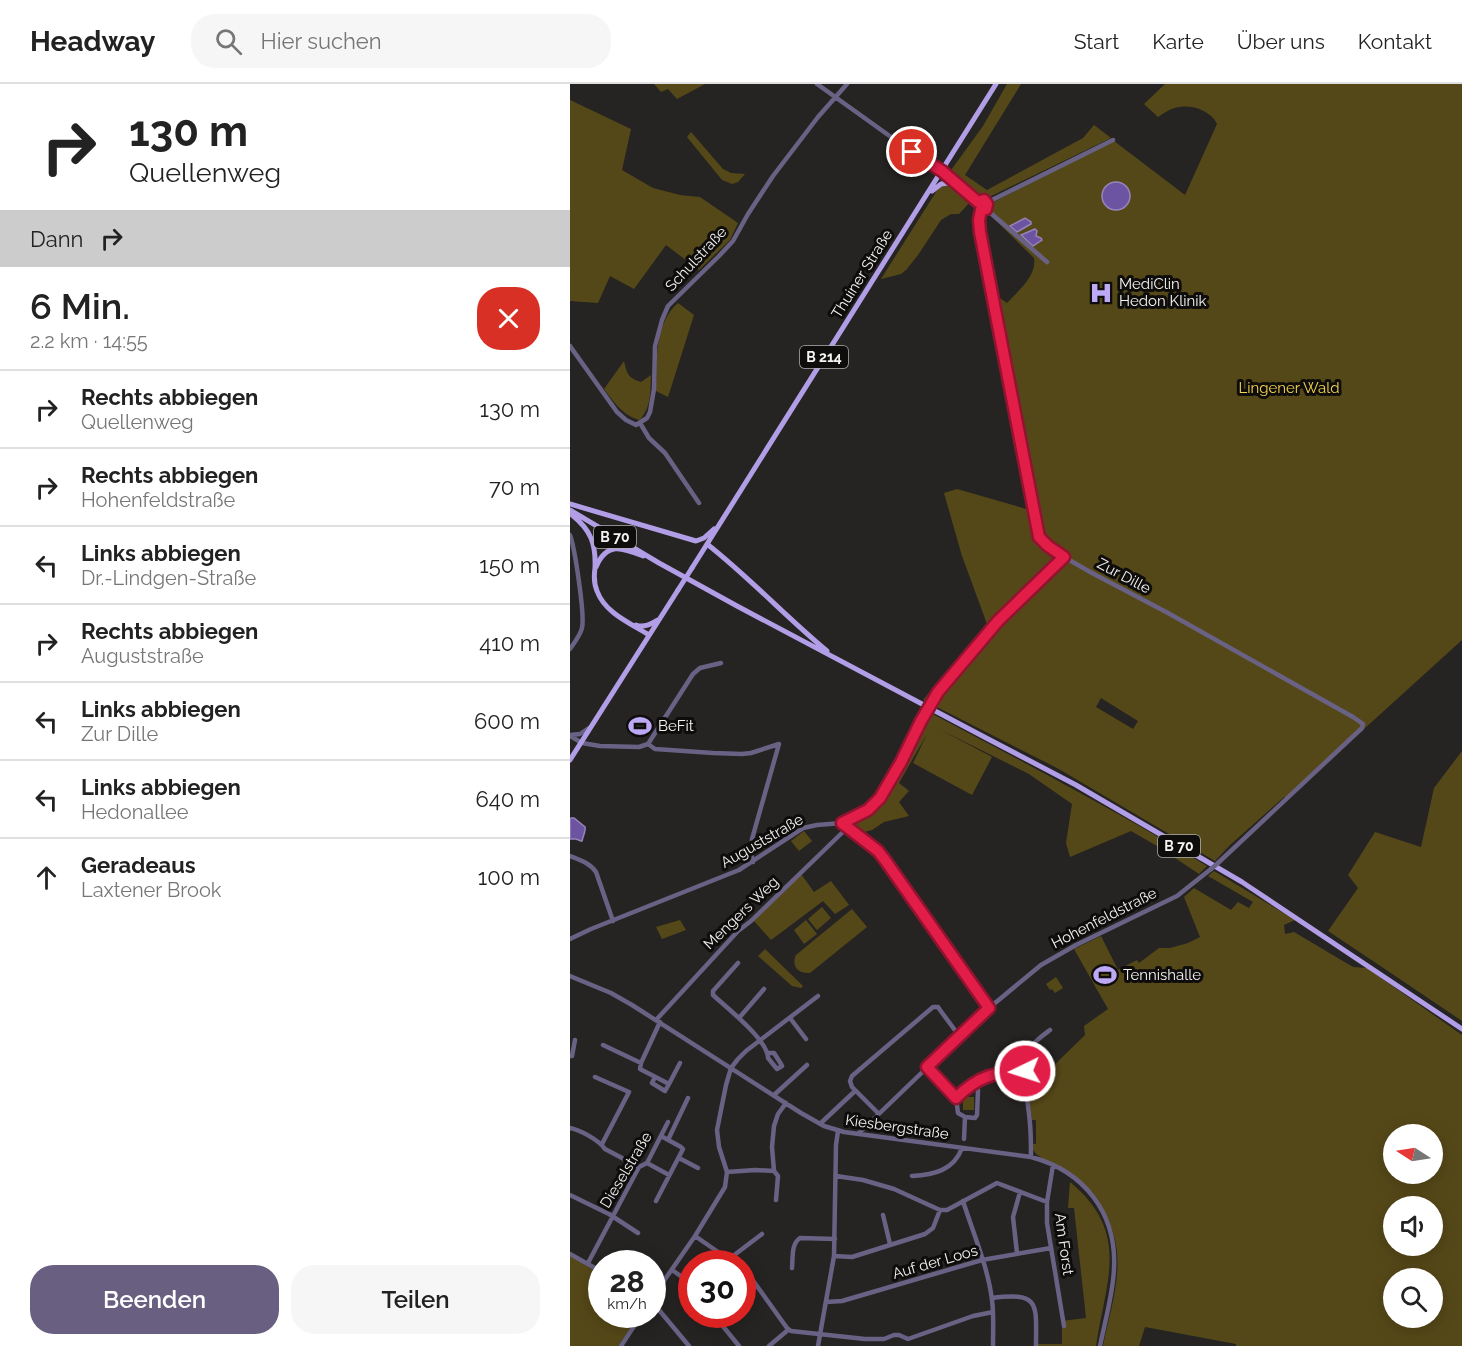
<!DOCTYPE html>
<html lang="de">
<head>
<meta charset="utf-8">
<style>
	body { margin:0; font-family:Raleway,sans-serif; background:#f6f6f6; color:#222; height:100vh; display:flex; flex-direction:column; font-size:22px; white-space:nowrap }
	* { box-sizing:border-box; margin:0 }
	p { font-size:20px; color:#767676 }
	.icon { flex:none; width:33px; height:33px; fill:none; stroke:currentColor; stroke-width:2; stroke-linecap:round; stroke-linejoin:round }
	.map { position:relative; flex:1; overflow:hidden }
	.sheet { display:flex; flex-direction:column; background:#fff; width:570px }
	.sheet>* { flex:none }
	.hud { background:#fff; color:#222; overflow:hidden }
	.needle { width:39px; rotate:282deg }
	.buttons { position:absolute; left:813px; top:1040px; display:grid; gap:12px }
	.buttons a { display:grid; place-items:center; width:60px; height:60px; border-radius:50%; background:#fff; box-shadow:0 3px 15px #0003; font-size:30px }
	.speed { position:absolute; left:18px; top:1166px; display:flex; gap:12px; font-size:30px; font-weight:700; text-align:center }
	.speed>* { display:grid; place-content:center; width:78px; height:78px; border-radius:50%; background:#fff; box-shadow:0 3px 15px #0003; line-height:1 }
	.speed small { font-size:15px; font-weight:400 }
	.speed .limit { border:9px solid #d22; background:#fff; color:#111 }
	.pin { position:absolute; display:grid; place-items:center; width:51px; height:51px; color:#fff; margin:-26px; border:3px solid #fff; border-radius:50%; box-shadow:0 2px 6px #0007 }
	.me { position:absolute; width:66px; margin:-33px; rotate:266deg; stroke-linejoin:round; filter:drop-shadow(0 0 4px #0008) }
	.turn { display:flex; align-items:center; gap:21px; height:126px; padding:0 30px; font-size:27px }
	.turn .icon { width:78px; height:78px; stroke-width:2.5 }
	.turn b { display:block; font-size:42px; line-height:51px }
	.then { display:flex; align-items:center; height:57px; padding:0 30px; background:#0003; gap:12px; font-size:22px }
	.round { display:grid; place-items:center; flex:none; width:63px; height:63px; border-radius:24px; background:#f6f6f6 }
	.head { display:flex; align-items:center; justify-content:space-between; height:102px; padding:0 30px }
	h1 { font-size:36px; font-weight:600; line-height:45px }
	.button { display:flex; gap:12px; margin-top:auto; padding:12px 30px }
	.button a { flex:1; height:69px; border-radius:24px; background:#685f81; color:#fff; font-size:24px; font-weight:600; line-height:69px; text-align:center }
	.button a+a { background:#f6f6f6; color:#222 }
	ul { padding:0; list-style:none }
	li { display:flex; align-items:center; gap:18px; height:78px; padding:0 30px; border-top:2px solid #e0e0e0 }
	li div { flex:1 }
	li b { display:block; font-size:22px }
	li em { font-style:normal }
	header { display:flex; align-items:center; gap:36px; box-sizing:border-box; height:84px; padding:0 30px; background:#fff; border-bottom:2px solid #e0e0e0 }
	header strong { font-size:28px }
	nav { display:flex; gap:33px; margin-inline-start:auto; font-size:21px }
	.search { width:420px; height:54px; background:#f6f6f6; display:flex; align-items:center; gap:15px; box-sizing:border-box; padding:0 21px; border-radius:24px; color:#767676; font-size:22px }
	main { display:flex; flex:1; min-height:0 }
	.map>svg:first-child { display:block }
	.green { fill:#554818; fill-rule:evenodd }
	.water { fill:#6c54a2; stroke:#9584ba; stroke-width:1.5 }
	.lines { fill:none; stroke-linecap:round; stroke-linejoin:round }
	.minor { stroke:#6a6284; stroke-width:4.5 }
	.major { stroke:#b19ee7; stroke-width:5 }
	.minor-bridge { stroke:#6a6284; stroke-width:4.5 }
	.major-bridge { stroke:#b19ee7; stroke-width:5 }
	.route-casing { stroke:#92132f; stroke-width:15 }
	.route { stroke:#e11d48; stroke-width:10 }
	.labels { text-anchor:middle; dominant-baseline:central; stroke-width:6; stroke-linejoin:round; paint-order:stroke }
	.shield { fill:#0e0d0c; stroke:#afaead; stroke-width:1.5 }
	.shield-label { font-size:14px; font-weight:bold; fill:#f4f3f2 }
	.street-label { font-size:15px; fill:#f4f3f2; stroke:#0e0d0c }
	.poi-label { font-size:15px; fill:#f4f3f2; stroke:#0e0d0c; text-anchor:start }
	.park-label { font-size:15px; fill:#f6d44e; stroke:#0e0d0c }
</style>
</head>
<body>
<header>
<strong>Headway</strong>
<div class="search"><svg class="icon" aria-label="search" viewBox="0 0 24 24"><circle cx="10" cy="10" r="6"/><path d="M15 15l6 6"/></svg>Hier suchen</div>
<nav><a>Start</a><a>Karte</a><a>Über uns</a><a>Kontakt</a></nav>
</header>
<main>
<section class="sheet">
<div class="hud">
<div class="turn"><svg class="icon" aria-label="right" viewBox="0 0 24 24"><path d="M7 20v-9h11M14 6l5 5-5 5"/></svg><div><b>130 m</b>Quellenweg</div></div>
<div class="then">Dann<svg class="icon" aria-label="right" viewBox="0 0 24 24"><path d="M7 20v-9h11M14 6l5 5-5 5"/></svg></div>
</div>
<div class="head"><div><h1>6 Min.</h1><p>2.2 km · 14:55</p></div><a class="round" style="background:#d93025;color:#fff"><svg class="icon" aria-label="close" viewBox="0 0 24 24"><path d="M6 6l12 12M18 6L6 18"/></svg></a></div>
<ul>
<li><svg class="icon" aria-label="right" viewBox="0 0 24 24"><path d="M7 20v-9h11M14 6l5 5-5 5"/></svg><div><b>Rechts abbiegen</b><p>Quellenweg</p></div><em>130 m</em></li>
<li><svg class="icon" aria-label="right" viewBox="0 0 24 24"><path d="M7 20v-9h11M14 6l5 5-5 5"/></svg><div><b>Rechts abbiegen</b><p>Hohenfeldstraße</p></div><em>70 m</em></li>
<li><svg class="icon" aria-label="left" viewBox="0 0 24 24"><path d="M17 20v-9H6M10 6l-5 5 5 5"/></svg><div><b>Links abbiegen</b><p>Dr.-Lindgen-Straße</p></div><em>150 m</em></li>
<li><svg class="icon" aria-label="right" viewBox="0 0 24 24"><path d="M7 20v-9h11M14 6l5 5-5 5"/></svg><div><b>Rechts abbiegen</b><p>Auguststraße</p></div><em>410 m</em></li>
<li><svg class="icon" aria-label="left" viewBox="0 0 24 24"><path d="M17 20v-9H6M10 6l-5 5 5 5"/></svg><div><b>Links abbiegen</b><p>Zur Dille</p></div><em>600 m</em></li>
<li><svg class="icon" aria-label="left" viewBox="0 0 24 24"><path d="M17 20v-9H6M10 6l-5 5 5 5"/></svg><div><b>Links abbiegen</b><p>Hedonallee</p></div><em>640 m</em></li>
<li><svg class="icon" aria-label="ahead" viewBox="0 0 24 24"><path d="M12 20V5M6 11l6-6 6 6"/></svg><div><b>Geradeaus</b><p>Laxtener Brook</p></div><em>100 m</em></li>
</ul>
<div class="button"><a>Beenden</a><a>Teilen</a></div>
</section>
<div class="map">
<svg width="892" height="1262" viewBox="0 0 892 1262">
	<rect width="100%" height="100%" fill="#252422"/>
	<path class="green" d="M 84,0 L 135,0 L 107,15 L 98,5 L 91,8 Z
		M 437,0 L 451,0 L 395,91 L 417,106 L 513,54 L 524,41 L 541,54 L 419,113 C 407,107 398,121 389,130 L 381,130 L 371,136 L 348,171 L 336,186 L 331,190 L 311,195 L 371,100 L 413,42 Z
		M 595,0 L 892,0 L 892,556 L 718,714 L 714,713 L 660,761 L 645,777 L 487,684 L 353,616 L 417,540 L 392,472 L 374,409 L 387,405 L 460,426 L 466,422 L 424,210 L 437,219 C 448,207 467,192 464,174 L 418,129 L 420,120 L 544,57 L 615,111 L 647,40 C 641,27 623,21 610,23 C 603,23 594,29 588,33 L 574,20 ZM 531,614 L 568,637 L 563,645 L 526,623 Z
		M 0,16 L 61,45 L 52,86 L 83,104 L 110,111 L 130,113 L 168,139 L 160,156 L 129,186 L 96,161 L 64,205 L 40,192 L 28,219 L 0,217 Z
		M 121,48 L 153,85 L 161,89 L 175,90 L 168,98 L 162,100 L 152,96 L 117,53 Z
		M 108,219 L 124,231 L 98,313 L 86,307 C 87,277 84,240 108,219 Z
		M 54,277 C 57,290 58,294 71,298 L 81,291 C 80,309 82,321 70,336 C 53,332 44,318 34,305 Z
		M 359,628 C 453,678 547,727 637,782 L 629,790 L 587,762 L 561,747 L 500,773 L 496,759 L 502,720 L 459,690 L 369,645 L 422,673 L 402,711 L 343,679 L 357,650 L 329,699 L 339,707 L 329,718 L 339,732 L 314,738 L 302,746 L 287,750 L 280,738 L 298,729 L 311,716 L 352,639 Z
		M 892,667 L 892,937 L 806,879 L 758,847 L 788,804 L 778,791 L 805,748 L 851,763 L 864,704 Z
		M 234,747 L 242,757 L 229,767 L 221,757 Z
		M 644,787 L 725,836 L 714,841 L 715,850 L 724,848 L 783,883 L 797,884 L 892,951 L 892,1262 L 666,1262 L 666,1260 L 575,1243 L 569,1262 L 533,1262 C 540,1227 554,1188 544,1152 C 539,1133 528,1120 515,1106 C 510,1100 506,1093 500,1089 C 489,1079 462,1076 462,1060 L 466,1060 L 466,1036 L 462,1036 C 460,1018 452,987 459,971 L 474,991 L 515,951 L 514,942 L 538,925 L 504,865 L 531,852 L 548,886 L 567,876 L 569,879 L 589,864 L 600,864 L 618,859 L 630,853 L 614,813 L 624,804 L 661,826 L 668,818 L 679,824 L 683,818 L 638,792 ZM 824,1050 L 862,1050 L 862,1089 L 824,1089 ZM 824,1122 L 862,1122 L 862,1161 L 824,1161 ZM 824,1194 L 862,1194 L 862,1233 L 824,1233 Z
		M 231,790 L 244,808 L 261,797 L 279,821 L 265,830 L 253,817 L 201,856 L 183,836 Z
		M 252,823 L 261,834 L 247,846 L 238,835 Z
		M 282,825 L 297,843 L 240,889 C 228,890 221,882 226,871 Z
		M 110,836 L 116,846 L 92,855 L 86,843 Z
		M 236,836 L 247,850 L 234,860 L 224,846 Z
		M 195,865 L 233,902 L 231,904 L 222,902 L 188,872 Z
		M 486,893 L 493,904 L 485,909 L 482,905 L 480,906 L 476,900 Z
		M 393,1013 L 404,1013 L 404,1026 L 393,1026 Z
		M 500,1098 C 561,1149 536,1195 526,1262 L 468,1262 L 468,1260 L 492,1260 L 492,1237 L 516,1234 L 504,1124 L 498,1124 Z
		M 0,1172 L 31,1190 L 32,1230 L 70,1230 L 48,1262 L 0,1262 Z"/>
	<path class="water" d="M532 112a14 14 0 1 1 28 0a14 14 0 1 1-28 0Z
		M 455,134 L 461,138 L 461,140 L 447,148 L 440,142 Z
		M 465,145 L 467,147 L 466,152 L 471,154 L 472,156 L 463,162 L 451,151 Z
		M 1,734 L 4,734 L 15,743 C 16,747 13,752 12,757 L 11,757 L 6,755 L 0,755 L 0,735 Z"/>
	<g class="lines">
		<path class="minor" d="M 247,0 L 342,68 L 366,83 L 408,118 L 407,122 L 411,126
			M 408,118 L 410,117 L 415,117 L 417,121 L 416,125 L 477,178
			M 416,119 L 543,56
			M 411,126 L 409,136 L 410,148 L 469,453 L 478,462 L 494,473 L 522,489 L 598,529 L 783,633 L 793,640 L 792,644 L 648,779
			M 0,262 L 47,328 L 56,336 L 66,341 L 77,334 L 80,328 L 84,305 L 85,262 L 92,236 L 98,222 L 149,172 L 163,157 L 178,130 L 203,92 L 248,33 L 277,0
			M 70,339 L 79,354 L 95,369 L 129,419
			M 0,451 C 5,465 15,531 12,544 C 10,552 4,559 0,565
			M 368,608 L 428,536 L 494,473
			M 0,651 L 10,650 L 19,644
			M 0,652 L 12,659 L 30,662 L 69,663 L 78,660 L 85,665 L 143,669 L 172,670 L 181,669 L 209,660 L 182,755 L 181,768 L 183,778
			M 78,660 L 123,590 L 130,584 L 151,579
			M 277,743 L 308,767 L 315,776 L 419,924
			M 0,772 C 10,776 20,779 26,788 L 43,837
			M 0,855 L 21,845 L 169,786 L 233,744 L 247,741 L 272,739 L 298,726 L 310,714 L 331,678 L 351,637
			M 168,879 L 143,907 L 143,911 C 157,924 198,956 198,974 L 207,985 L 212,982 L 211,980 L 204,969 L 198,969
			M 0,892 L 41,909 L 62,921 L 231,1029 L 254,1042 L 274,1048 L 461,1073 C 514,1087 547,1129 544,1185 C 543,1210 535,1237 530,1262
			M 169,934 L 194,905
			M 220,934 L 236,955
			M 86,936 L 168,847 L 181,837 L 277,744
			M 90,938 L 71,979 L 70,985 L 99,1000 L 110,979
			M 33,961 L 71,979
			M 0,972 L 2,972 L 5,956
			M 357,983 L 386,1014 L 388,1029 L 395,1033 L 394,1055
			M 25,993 L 59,1008 L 32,1060
			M 85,993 L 82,999 L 95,1007 L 99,1000
			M 204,1011 L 237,981
			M 386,1014 C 408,992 425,988 455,987
			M 308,1029 L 282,1003 L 280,997 L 282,992 L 363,923 L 368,923 L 370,926 L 390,953
			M 395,1033 L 405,1034 L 407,1031 L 408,1006 L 405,998
			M 252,1038 L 285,1007
			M 0,1044 C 10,1046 29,1056 35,1065 L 69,1083
			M 288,1050 L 419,924 L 471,881 L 506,861 L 607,812 L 641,785
			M 98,1056 L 118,1014
			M 461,1073 C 461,1062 461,1051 460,1040 C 459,1024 451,983 458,969 C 462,959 472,952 480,946
			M 109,1074 L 128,1084
			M 77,1079 L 99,1091
			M 483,1081 L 477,1118 L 477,1139 L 494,1242
			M 157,1088 L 185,1086 L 204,1087
			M 266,1092 L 293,1096 L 324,1105 L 370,1126 L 377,1126 L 427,1099 L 477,1118
			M 342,1092 C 364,1091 384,1086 392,1064
			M 0,1111 L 39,1130 L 68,1149
			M 206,1116 L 208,1092 L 204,1087 L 202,1063 L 204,1042 L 208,1030 L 216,1019
			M 86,1117 L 113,1065 L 111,1063 L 91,1052
			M 393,1117 C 403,1149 418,1183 422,1216 C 424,1231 423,1247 423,1262
			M 313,1131 L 320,1160
			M 125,1152 L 164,1179
			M 447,1169 L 443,1133 L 450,1108
			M 0,1170 L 32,1188
			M 264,1172 L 282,1173 L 355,1150 L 363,1144 L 370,1126
			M 159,1175 L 192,1150
			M 18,1179 L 69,1083 L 77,1079 L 98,1038
			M 222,1184 C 223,1174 221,1160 230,1154 L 265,1155
			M 172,1185 L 179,1191 L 217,1244 L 221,1247 L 295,1255 L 314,1255 L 324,1251 L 329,1251 L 338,1255 L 403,1232 L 423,1228
			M 102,1186 L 112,1193 L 122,1205
			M 82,1214 L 125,1152 L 155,1103 L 157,1088 L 149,1063 L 147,1046 L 156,1001 L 161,984 L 168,975 L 176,967 L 248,912
			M 422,1214 C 471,1208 466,1220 466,1262
			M 256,1218 L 272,1217 L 412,1176 L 481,1164
			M 82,1221 L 89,1226 L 119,1262
			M 143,1230 L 169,1262
			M 51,1262 L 72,1230
			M 199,1262 L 218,1246
			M 248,1262 L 264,1172 L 266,1061 L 268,1047"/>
		<path class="major" d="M 362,107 L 371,100 L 385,98
			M 0,420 L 126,457 L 134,454 L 144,445
			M 0,426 L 89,479 L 167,522 L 420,656 L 506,701 L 672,798 L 892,945
			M 2,431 C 21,446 26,460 25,484 C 24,491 24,500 27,507 C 35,529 60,539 79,551
			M 137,460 C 179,493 216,533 257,567
			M 26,483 C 37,457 53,464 73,472
			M 122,484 L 426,0
			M 66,541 C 74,544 81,540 88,536
			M 0,676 L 108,506"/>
		<path class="minor-bridge" d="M 351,637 L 368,608
			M 641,785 L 648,779"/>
		<path class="major-bridge" d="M 108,506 L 122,484"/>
	</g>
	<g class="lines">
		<g class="route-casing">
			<path id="route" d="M 342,68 L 372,87 L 408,118 L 414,116 L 417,120 L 416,125 L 411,126 L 409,136 L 410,148 L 469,453 L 478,462 L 494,473 L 428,537 L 368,608 L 351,637 L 331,678 L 310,714 L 298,726 L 272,739 L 308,767 L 315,776 L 419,924 L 357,983 L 386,1014 C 408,992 425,988 455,987"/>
		</g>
		<use href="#route" class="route"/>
	</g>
	<defs>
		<g id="hospital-bare" transform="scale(1.8)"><path d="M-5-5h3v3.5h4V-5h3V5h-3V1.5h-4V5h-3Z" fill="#bda9f5" stroke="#0e0d0c" stroke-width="2.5" paint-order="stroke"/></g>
		<g id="stadium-bare" transform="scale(1.8)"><path d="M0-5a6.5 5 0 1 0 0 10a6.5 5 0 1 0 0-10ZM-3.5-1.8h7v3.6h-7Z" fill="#bda9f5" stroke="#0e0d0c" stroke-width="2.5" paint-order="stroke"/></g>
	</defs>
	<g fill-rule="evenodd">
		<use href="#hospital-bare" x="531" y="209"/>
		<use href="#stadium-bare" x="70" y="642"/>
		<use href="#stadium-bare" x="535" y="891"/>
	</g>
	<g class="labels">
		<g class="shield">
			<rect x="230" y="262" width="48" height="22" rx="4.5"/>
			<rect x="24" y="442" width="42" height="22" rx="4.5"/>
			<rect x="588" y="751" width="42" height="22" rx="4.5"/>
		</g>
		<g class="shield-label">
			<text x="254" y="273">B 214</text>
			<text x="45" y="453">B 70</text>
			<text x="609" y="762">B 70</text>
		</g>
		<g class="street-label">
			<text transform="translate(126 175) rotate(-47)">Schulstraße</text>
			<text transform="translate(292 190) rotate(-58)">Thuiner Straße</text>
			<text transform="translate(554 492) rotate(28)">Zur Dille</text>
			<text transform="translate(192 757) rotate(-30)">Auguststraße</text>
			<text transform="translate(171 829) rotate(-44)">Mengers Weg</text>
			<text transform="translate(534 834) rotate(-27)">Hohenfeldstraße</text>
			<text transform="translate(327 1043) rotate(8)">Kiesbergstraße</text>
			<text transform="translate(56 1086) rotate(-59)">Dieselstraße</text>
			<text transform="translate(494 1160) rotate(82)">Am Forst</text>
			<text transform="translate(365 1178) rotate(-16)">Auf der Loos</text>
		</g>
		<g class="poi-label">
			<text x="549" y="200">MediClin<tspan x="549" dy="17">Hedon Klinik</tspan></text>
			<text x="88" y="642">BeFit</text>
			<text x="553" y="891">Tennishalle</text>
		</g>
		<g class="park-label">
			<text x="719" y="304">Lingener Wald</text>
		</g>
	</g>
</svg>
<div class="buttons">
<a><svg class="needle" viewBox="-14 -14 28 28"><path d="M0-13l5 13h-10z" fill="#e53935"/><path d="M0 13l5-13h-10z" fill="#767676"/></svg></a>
<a><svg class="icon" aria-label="sound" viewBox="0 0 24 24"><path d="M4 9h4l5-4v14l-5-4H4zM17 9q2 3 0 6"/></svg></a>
<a><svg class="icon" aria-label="search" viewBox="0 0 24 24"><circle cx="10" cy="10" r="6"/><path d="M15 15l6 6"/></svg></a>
</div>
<div class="speed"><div>28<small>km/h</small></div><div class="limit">30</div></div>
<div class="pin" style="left:342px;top:68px;background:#d93025"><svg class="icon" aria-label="arrive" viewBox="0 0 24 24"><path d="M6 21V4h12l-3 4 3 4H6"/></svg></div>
<svg class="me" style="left:455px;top:987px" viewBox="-20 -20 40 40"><circle r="17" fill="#e11d48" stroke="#fff" stroke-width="3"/><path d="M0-11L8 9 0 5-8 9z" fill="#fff"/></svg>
</div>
</main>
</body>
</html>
